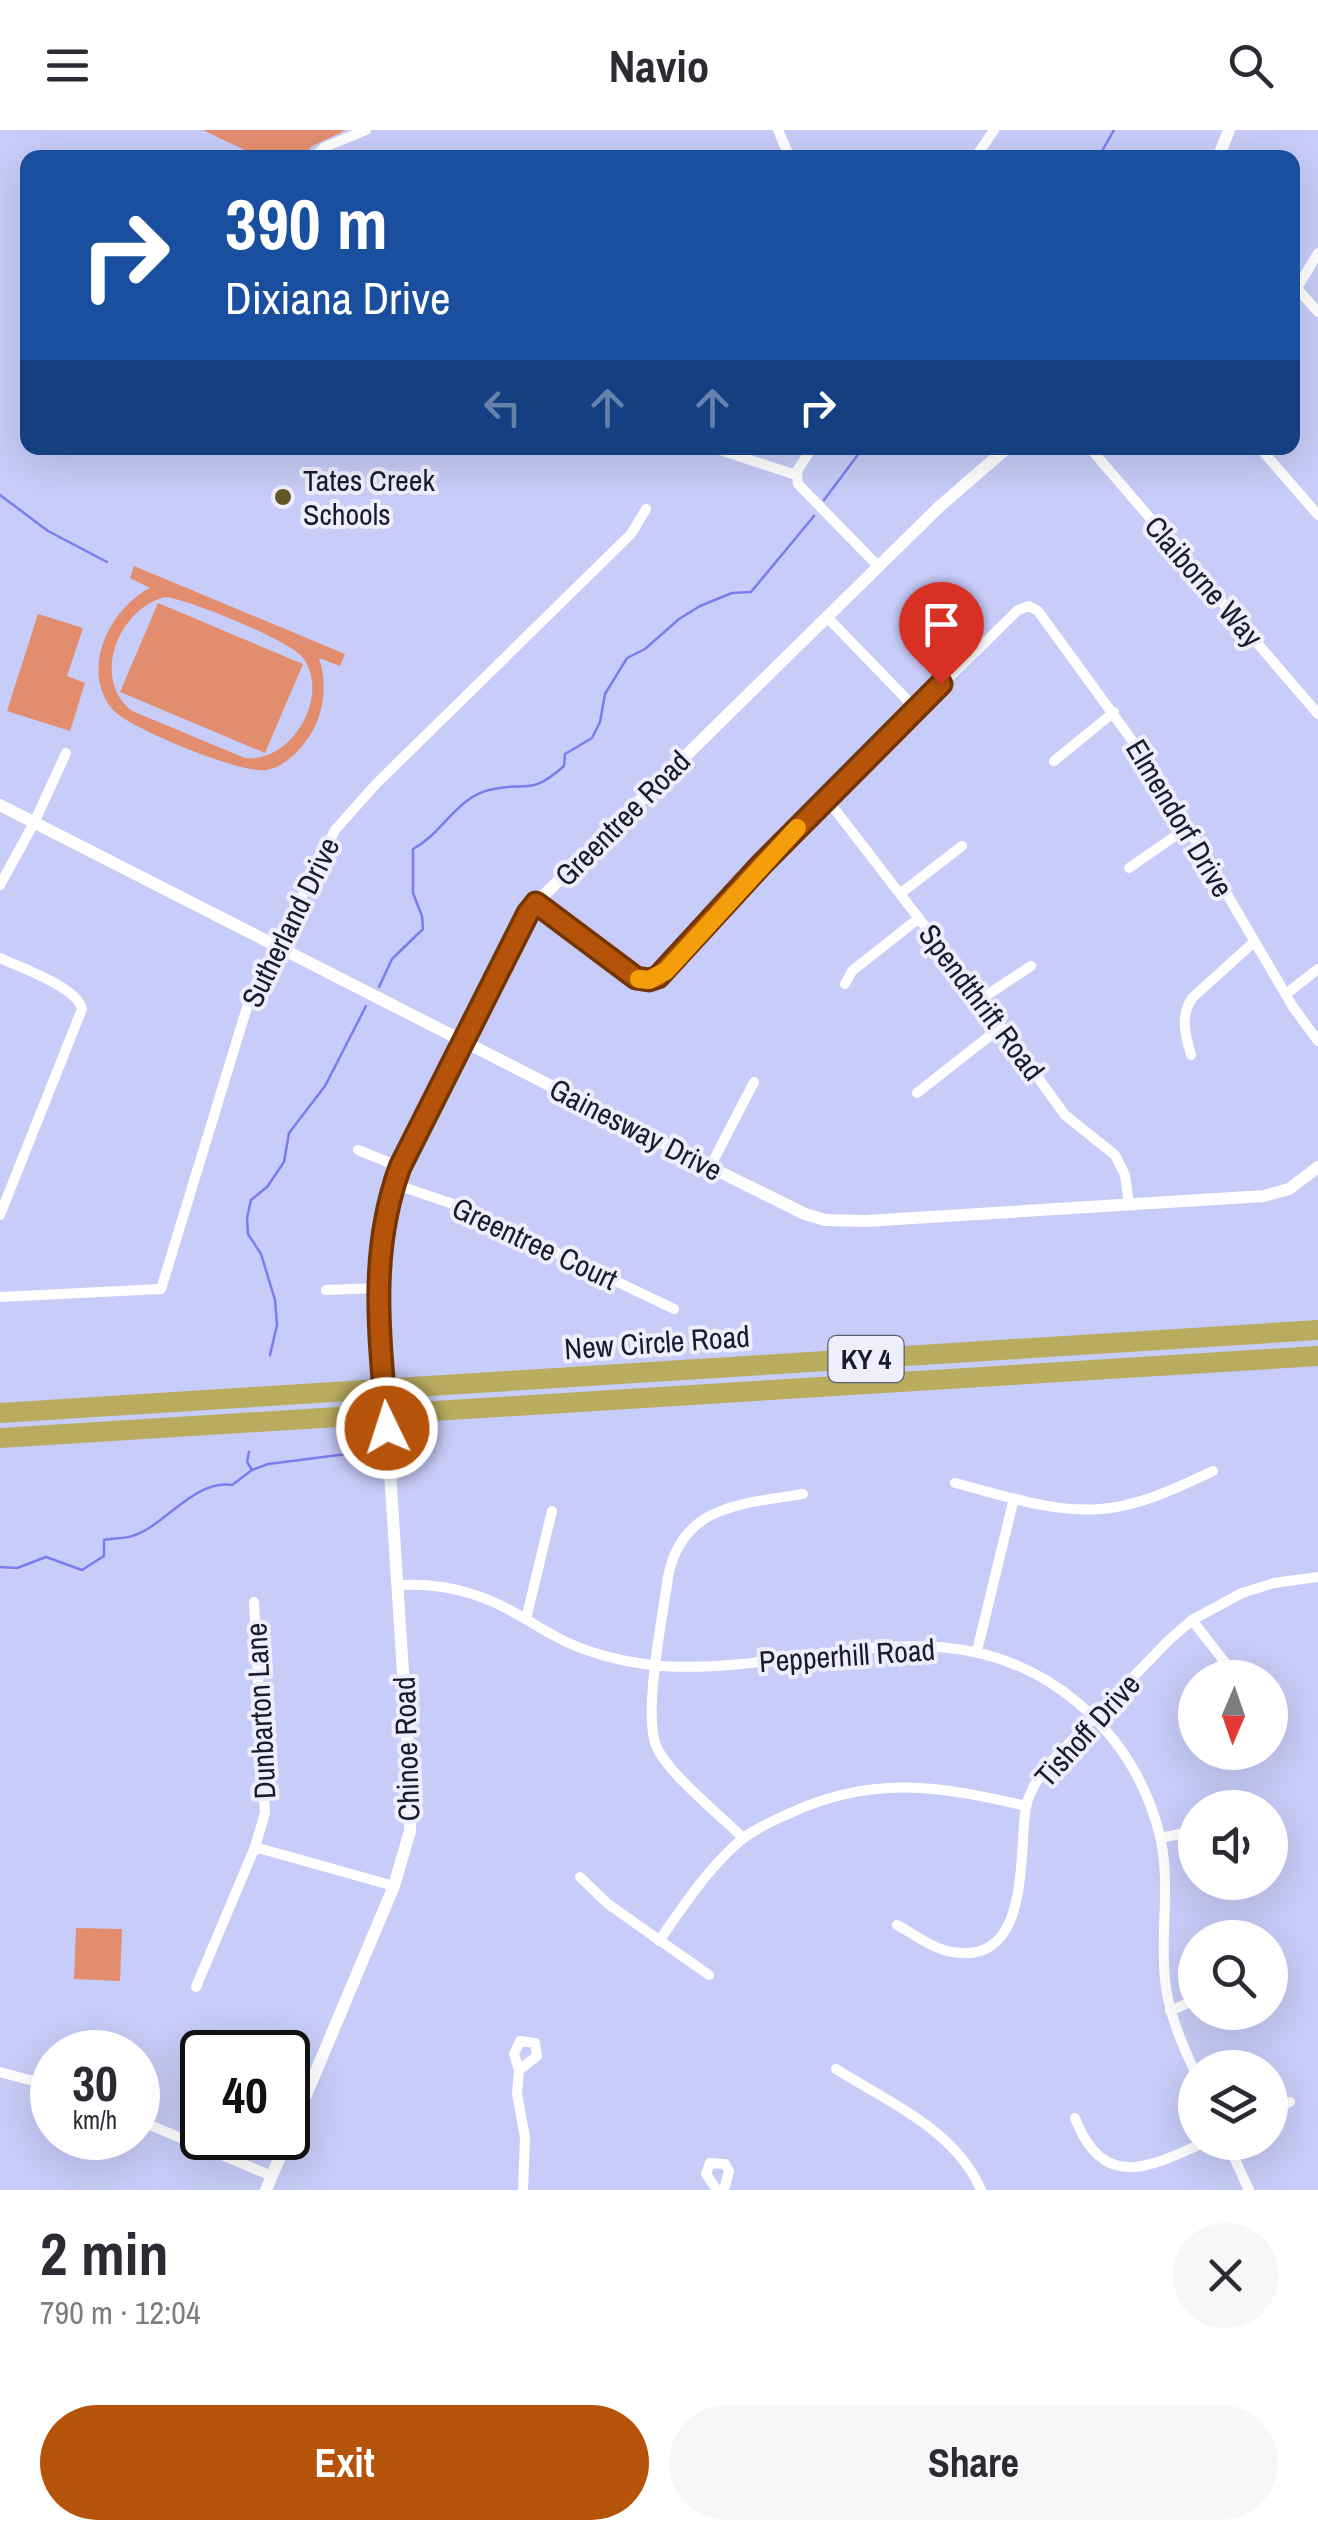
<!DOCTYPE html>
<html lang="en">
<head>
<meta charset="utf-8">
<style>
	body { margin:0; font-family:"Archivo Narrow",sans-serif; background:#f7f7f7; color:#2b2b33; height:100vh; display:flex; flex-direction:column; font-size:38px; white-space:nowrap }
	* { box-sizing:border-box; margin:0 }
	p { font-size:32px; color:#7c7c81 }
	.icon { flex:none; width:55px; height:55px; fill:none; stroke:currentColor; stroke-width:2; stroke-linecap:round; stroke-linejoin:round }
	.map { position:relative; height:2060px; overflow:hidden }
	.panel { display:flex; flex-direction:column; background:#fff; flex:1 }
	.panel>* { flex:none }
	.guide { position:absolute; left:20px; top:20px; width:1280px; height:305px; border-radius:20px; box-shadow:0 10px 40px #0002; background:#1a4fa0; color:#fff; overflow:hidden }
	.needle { width:65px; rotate:182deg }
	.fabs { position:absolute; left:1178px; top:1530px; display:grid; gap:20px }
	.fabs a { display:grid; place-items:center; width:110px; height:110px; border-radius:50%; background:#fff; box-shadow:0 10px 40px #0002; font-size:50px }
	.speed { position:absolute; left:30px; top:1900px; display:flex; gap:20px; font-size:50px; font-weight:700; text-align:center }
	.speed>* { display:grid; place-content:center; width:130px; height:130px; border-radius:50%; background:#fff; box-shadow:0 10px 40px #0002; line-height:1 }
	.speed small { font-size:25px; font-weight:400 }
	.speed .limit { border:5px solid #111; border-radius:15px; background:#fff; color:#111 }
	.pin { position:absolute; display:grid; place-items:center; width:85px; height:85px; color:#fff; margin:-102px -42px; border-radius:50% 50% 50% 0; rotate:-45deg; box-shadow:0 0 10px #0007 }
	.pin .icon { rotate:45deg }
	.me { position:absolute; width:110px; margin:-55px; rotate:356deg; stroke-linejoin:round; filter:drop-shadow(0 0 8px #0008) }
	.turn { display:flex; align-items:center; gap:35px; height:210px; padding:0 40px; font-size:45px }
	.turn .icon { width:130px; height:130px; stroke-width:2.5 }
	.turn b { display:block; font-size:70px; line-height:85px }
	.lanes { display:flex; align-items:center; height:95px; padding:0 40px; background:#0003; justify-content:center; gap:50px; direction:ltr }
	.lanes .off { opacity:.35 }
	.round { display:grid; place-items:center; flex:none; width:105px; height:105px; border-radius:52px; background:#f7f7f7 }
	.summary { display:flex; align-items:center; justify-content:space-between; height:170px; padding:0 40px }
	h1 { font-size:60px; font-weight:700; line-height:75px }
	.cta { display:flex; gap:20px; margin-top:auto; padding:20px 40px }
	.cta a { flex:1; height:115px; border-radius:60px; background:#b45309; color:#fff; font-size:40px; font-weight:700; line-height:115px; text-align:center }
	.cta a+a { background:#f7f7f7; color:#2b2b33 }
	header { display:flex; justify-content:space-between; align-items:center; height:130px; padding:0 40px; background:#fff; font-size:45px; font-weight:700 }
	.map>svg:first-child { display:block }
	.green { fill:#e38d6f; fill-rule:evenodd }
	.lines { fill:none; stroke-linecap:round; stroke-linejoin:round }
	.stream { stroke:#7b7ded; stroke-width:2.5 }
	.minor { stroke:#fff; stroke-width:10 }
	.tertiary { stroke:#fff; stroke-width:12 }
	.motorway { stroke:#b9ac5e; stroke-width:20 }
	.route-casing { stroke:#753606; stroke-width:25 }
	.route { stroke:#b45309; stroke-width:18 }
	.slow { stroke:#f59e0b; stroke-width:18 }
	.poi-dot { fill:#625a26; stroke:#eeeffb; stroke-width:4 }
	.labels { text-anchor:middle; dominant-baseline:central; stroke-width:8; stroke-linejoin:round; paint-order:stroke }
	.shield { fill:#eeeffb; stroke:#5a5b6c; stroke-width:2.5 }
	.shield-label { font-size:28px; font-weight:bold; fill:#1a1b2f }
	.poi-label { font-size:30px; fill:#1a1b2f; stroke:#eeeffb; text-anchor:start }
	.street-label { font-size:30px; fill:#1a1b2f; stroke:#eeeffb }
</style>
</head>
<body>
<header><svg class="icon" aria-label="menu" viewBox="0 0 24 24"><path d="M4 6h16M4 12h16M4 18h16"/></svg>Navio<svg class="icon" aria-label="search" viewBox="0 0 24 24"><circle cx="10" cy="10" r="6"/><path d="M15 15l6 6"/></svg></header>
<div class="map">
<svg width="1318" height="2060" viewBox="0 0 1318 2060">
	<rect width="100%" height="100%" fill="#c7ccf8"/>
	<path class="green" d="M 203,0 L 346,0 L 312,16 L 303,27 L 259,27 Z
		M 134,436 L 345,524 L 340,536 L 319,528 C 327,552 325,579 312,602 C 302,619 286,636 267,640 C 243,645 129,598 113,580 C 79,540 110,478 150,458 L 130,448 ZM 165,467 C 187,469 293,511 304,529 C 330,568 291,633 245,628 L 132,581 C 90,549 119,478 165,467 Z
		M 158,473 L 303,534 L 265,623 L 120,562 Z
		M 38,484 L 83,498 L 67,546 L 85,553 L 70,601 L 7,581 Z
		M 76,1798 L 122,1799 L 120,1851 L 74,1849 Z"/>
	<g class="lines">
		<path class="stream" d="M 1102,28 L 1101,23 L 1114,0
			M 0,365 L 48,401 L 107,432
			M 824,370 L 863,318
			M 379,857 L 392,829 L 423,799 L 422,786 L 413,763 L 413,719 C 442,704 456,668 489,660 C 527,650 528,668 564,636 L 565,624 L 592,608 L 600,592 L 605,564 L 627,528 L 645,519 L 679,489 L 700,476 L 732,463 L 751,462 L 814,386
			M 270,1225 L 277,1195 L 275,1170 L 261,1124 L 248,1104 L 247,1088 L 251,1070 L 267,1057 L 284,1032 L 289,1003 L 325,956 L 366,876
			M 252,1340 L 268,1334 L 347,1324
			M 0,1437 L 17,1438 L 46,1427 L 82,1440 L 104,1426 L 104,1410 C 114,1408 127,1409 135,1405 C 166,1394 196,1349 232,1355 L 252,1340 L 247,1332 L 249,1322"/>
		<path class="minor" d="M 778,0 L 790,28
			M 313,28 L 325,17 L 366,0
			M 975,28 L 994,0
			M 1292,153 L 1318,182
			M 1297,158 L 1318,123
			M 714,318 L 796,345
			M 812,318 L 797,341 L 798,354 L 878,436
			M 1090,318 L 1318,584
			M 1260,318 L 1318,385
			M 827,487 L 916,579
			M 1054,631 L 1114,582
			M 826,668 L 981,869 L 1065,985 L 1115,1025 L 1125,1045 L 1129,1074
			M 1129,738 L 1188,697
			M 0,755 L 34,693 L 66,623
			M 901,763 L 962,716
			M 536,773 L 636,849 L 649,850 L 658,847 L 802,692 L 1018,480 L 1029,476 L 1038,481 L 1158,646 L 1293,877 L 1318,911
			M 0,828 C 21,838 77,857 82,879 L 0,1085
			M 845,854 L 852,841 L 919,788
			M 1286,864 L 1318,839
			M 981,869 L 1031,836
			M 1191,925 C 1185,904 1180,887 1192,868 L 1254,812
			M 917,963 L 1001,897
			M 358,1020 L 400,1037
			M 710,1037 L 754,952
			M 394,1054 L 459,1076 L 674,1179
			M 326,1160 L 378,1158
			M 0,1167 L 161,1159 L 248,874 L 335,700 L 376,654 L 631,404 L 646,379
			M 955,1353 C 1002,1365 1052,1383 1101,1379 C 1140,1376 1179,1357 1213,1341
			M 398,1455 C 423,1454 448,1456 472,1464 C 502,1473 526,1490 553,1505 C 584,1523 626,1533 662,1536 C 805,1546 951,1465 1078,1573 C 1119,1608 1147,1653 1160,1706 C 1171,1754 1160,1801 1165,1849 C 1168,1882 1181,1912 1195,1942
			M 526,1489 L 552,1381
			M 1192,1490 L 1237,1548
			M 977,1521 L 1014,1368
			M 743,1708 C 721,1686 670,1645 657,1618 C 642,1585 663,1486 668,1447 C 682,1374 743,1374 803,1364
			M 1160,1708 L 1195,1701
			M 255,1717 L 394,1756
			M 580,1747 L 608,1774 L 709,1845
			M 897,1795 C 914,1804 933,1819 952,1822 C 1032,1836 1018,1723 1026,1677 C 1029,1662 1038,1648 1047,1636 L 1169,1510 L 1192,1490 L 1242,1463 L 1274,1453 L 1318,1447
			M 659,1811 C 684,1775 708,1738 741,1710 C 755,1699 772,1691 788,1684 C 873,1644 939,1656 1026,1676
			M 196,1857 L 255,1717 L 265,1683 L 254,1472
			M 1170,1881 L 1195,1870
			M 836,1939 C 888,1972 956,2000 981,2060
			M 519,1940 L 537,1926 L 535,1913 L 520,1911 L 514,1924 L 519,1940 L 517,1964 L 525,2007 L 523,2060
			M 0,1942 L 52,1956
			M 1270,1982 L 1290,1972
			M 1075,1988 C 1103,2060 1147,2039 1205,2012
			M 138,1990 L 272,2046
			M 1227,2012 L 1249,2060
			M 717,2060 L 706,2044 L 710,2033 L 725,2034 L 729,2041 L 724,2060"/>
		<path class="tertiary" d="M 1218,28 L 1229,0
			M 0,675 L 710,1037 L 805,1084 L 825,1090 L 865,1091 L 1264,1066 L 1289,1059 L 1318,1037
			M 266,2060 L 394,1756 L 410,1701 L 411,1665 L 378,1158 L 383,1092 L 400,1037 L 513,808 L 536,773 L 939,377 L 1007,318"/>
		<path class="motorway" d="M 0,1283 L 1318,1200
			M 0,1308 L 1318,1226"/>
	</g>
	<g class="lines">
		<g class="route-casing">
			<path id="route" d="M 387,1298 C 380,1207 368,1125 400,1037 L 528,783 L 536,773 L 636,848 L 649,850 L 658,847 L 762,734 L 941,554"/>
		</g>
		<use href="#route" class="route"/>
		<path class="slow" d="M 639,849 L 649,850 L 666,841 L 797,698"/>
	</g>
	<circle class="poi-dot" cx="283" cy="367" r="10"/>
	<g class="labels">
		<rect class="shield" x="828.5" y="1206" width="75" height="46" rx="8"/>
		<g class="shield-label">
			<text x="866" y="1229">KY 4</text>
		</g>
		<g class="poi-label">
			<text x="303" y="350">Tates Creek<tspan x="303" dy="34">Schools</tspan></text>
		</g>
		<g class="street-label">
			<text transform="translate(1204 451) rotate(49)">Claiborne Way</text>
			<text transform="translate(622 688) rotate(-45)">Greentree Road</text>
			<text transform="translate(1180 688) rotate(59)">Elmendorf Drive</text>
			<text transform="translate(290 792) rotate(-64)">Sutherland Drive</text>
			<text transform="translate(982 872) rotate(53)">Spendthrift Road</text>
			<text transform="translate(636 999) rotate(27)">Gainesway Drive</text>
			<text transform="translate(535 1113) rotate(25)">Greentree Court</text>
			<text transform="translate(657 1212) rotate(-4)">New Circle Road</text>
			<text transform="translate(847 1525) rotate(-4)">Pepperhill Road</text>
			<text transform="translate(260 1581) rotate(-93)">Dunbarton Lane</text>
			<text transform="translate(1087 1600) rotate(-48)">Tishoff Drive</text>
			<text transform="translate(406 1619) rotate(-92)">Chinoe Road</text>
		</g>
	</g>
</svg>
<div class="fabs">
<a><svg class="needle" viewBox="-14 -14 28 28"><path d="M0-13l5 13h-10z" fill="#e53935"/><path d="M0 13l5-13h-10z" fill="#7c7c81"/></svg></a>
<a><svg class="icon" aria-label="sound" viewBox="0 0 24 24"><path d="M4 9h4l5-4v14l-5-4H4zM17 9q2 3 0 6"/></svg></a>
<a><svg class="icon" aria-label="search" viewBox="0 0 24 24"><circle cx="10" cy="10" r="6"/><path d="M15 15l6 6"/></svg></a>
<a><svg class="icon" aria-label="layers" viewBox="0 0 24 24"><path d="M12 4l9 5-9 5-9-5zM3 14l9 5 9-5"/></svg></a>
</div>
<div class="speed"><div>30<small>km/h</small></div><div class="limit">40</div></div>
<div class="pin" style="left:941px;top:554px;background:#d93025"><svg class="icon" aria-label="arrive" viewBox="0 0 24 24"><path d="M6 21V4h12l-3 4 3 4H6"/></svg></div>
<svg class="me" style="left:387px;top:1298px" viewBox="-20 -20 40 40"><circle r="17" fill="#b45309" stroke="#fff" stroke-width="3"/><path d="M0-11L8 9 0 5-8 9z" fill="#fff"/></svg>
<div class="guide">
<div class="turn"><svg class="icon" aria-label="right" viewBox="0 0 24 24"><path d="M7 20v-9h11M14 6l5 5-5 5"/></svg><div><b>390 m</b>Dixiana Drive</div></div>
<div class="lanes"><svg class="icon off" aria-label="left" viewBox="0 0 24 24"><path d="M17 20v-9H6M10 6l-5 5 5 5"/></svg><svg class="icon off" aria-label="ahead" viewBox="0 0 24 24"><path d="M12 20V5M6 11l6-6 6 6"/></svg><svg class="icon off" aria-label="ahead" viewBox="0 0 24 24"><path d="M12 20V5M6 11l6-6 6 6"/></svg><svg class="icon" aria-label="right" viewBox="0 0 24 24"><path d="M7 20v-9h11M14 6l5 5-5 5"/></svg></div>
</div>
</div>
<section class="panel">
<div class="summary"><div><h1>2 min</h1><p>790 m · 12:04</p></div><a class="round"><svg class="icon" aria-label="close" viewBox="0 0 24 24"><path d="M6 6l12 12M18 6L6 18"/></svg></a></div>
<div class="cta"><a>Exit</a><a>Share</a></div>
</section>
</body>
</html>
